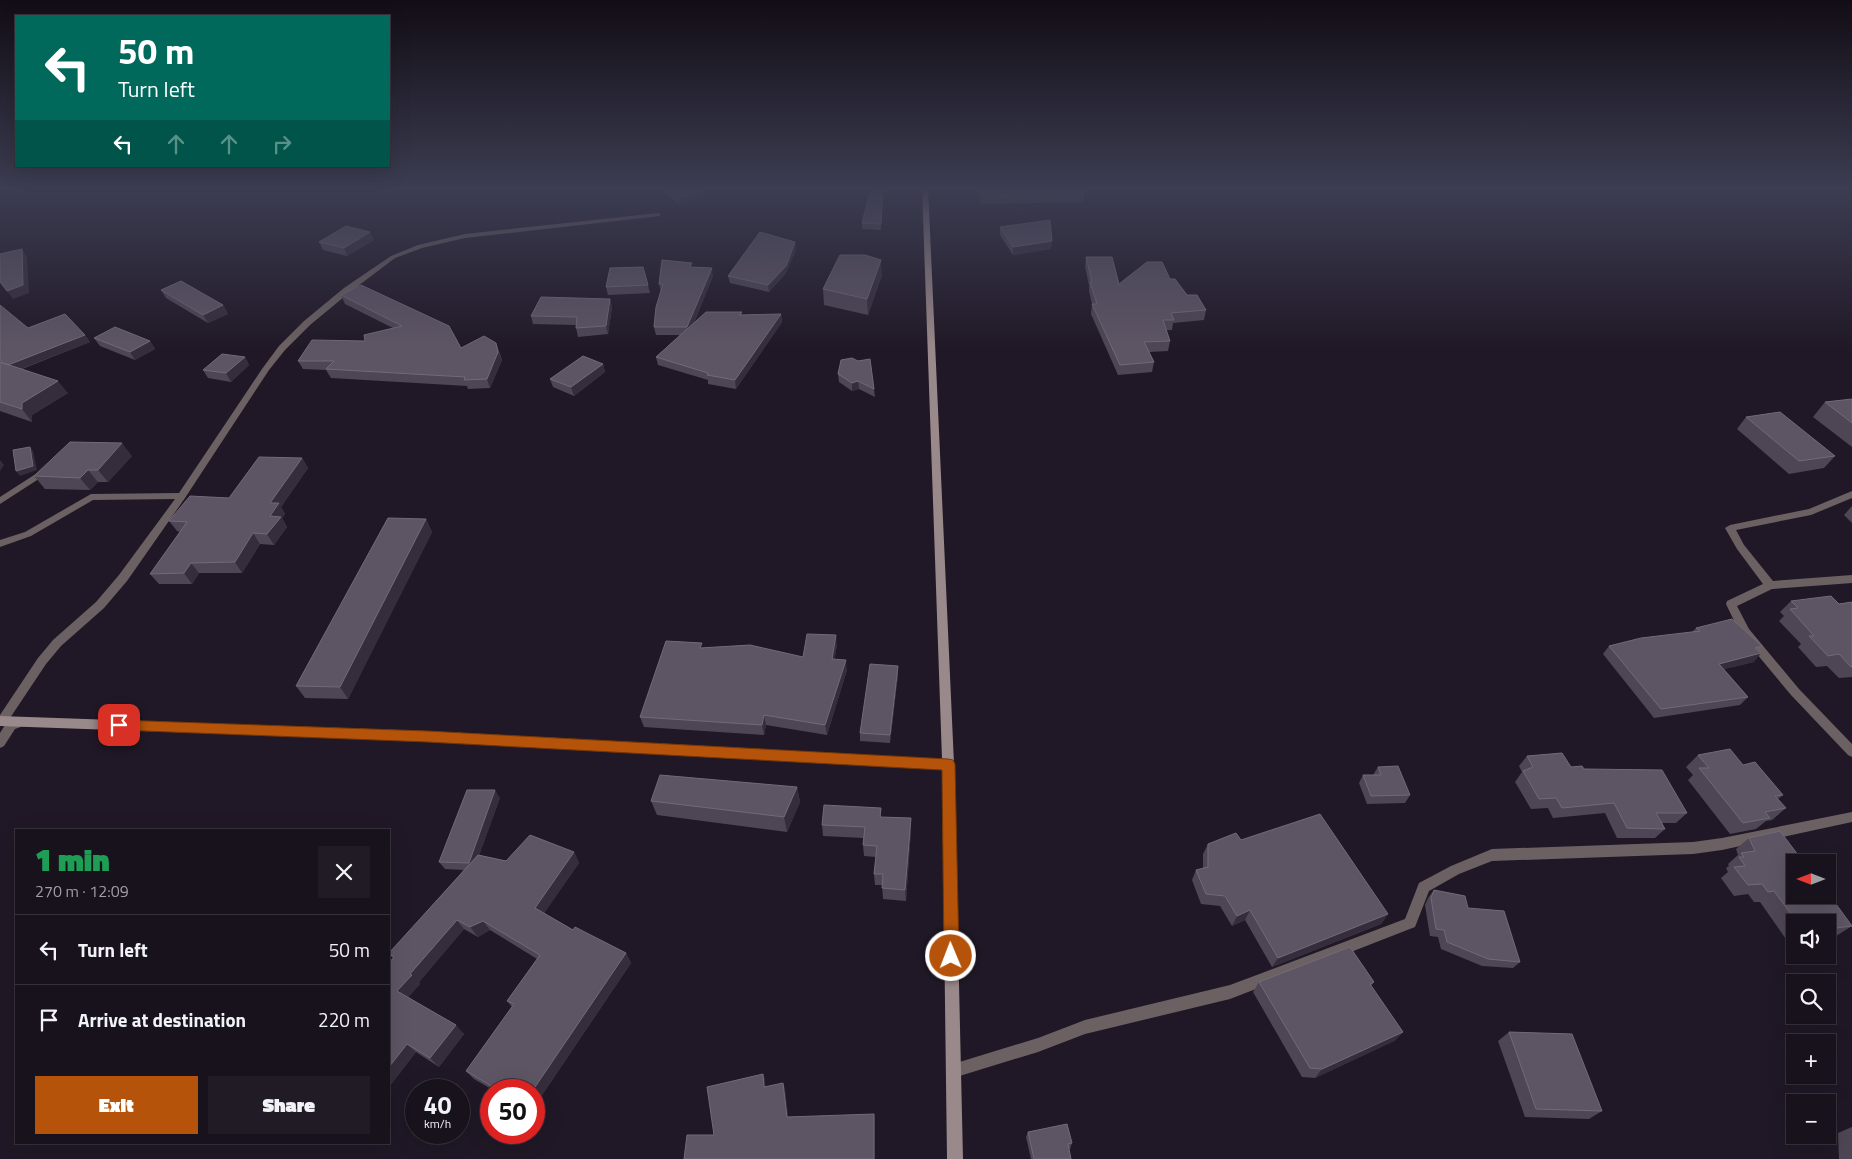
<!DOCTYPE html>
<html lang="en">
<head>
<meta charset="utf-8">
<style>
	body { margin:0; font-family:"Titillium Web",sans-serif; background:#211b25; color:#f1f3f6; height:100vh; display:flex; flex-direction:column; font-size:19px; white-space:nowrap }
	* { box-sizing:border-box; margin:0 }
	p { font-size:16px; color:#9f9ea3 }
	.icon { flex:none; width:28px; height:28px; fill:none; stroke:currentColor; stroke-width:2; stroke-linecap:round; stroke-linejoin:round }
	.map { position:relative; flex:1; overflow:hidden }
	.side { position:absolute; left:15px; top:829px; width:375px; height:315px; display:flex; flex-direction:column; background:#18121c; border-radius:0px; box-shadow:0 5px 20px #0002,0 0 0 1px #36323b }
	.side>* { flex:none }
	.banner { position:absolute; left:15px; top:15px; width:375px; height:152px; border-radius:0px; box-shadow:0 5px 20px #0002,0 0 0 1px #36323b; background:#00695c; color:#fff; overflow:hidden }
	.needle { width:32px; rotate:270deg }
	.controls { position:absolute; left:1786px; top:854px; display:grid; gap:10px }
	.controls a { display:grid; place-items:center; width:50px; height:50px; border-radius:0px; background:#18121c; box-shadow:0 5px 20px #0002,0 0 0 1px #36323b; font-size:25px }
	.speed { position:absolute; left:405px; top:1079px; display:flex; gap:10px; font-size:25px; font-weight:700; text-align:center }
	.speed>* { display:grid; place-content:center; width:65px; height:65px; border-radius:50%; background:#18121c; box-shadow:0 5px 20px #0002,0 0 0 1px #36323b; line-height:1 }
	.speed small { font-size:12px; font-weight:400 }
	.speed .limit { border:8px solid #d22; background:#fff; color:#111 }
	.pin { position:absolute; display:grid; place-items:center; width:42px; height:42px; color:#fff; margin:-21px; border-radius:10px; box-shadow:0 2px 8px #0006 }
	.me { position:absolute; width:55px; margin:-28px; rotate:359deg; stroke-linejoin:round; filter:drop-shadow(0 0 4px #0008) }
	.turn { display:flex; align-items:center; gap:18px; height:105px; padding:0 20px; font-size:22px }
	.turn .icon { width:65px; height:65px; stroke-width:2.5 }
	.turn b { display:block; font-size:35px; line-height:42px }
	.lanes { display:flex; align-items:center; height:48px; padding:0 20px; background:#0003; justify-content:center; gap:25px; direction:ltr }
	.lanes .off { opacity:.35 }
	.round { display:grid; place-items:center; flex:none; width:52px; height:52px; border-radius:0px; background:#211b25 }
	.summary { display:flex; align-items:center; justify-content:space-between; height:85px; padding:0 20px }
	h1 { font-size:30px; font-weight:800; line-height:38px; color:#1e9e55 }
	.action { display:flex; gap:10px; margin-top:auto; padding:10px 20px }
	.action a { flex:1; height:58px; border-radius:0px; background:#b45309; color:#fff; font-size:20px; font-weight:800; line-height:58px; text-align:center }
	.action a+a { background:#211b25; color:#f1f3f6 }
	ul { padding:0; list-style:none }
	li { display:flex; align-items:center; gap:15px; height:70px; padding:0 20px; border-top:1px solid #36323b }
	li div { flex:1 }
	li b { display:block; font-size:19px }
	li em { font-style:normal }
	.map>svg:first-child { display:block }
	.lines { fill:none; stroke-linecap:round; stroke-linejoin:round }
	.street { fill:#6c6162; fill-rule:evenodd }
	.secondary { fill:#9a898a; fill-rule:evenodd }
	.wall { fill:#4f4655 }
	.shaded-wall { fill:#362d3c }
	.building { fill:#5e5564; stroke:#716a78 }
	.route { fill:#b45309; stroke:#753606 }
</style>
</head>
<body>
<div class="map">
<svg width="1852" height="1159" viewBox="0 0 1852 1159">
	<rect width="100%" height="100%" fill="#201826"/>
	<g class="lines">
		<path class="street" d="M 1840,187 L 1852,187 L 1852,190 Z
			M 658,213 L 660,214 L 660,216 L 465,238 L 422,248 L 395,258 L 350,292 L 310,325 L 285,350 L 269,370 L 185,498 L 127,581 L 104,608 L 61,646 L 46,664 L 8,721 L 22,717 L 26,719 L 28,722 L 26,725 L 15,729 L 4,746 L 0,748 L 0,733 L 5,725 L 0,725 L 0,715 L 38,658 L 53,640 L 96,602 L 119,575 L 175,499 L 93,500 L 31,536 L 0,547 L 0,540 L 25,532 L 91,494 L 179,493 L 262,369 L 279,346 L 304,321 L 344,288 L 391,256 L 418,245 L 465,234 Z
			M 45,468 L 48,469 L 50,471 L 48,473 L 0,504 L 0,497 Z
			M 1852,491 L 1852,498 L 1811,515 L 1736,530 L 1744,545 L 1773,581 L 1852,575 L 1852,583 L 1772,589 L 1737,606 L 1749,629 L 1799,689 L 1852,744 L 1852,757 L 1848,755 L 1791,695 L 1741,635 L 1726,604 L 1727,601 L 1763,584 L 1737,549 L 1725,528 L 1730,525 L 1809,509 Z
			M 1852,812 L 1852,822 L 1722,850 L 1693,854 L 1492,861 L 1459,874 L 1429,891 L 1415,927 L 1230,999 L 1085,1034 L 1038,1052 L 953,1078 L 948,1076 L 946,1071 L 948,1066 L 953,1064 L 1038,1038 L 1085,1020 L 1230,985 L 1405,919 L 1419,883 L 1451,866 L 1492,849 L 1693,842 L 1722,838 Z"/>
		<path class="secondary" d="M 922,187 L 928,187 L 954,764 L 963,1159 L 947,1159 L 942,769 L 427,741 L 0,726 L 0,716 L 427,731 L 942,759 Z"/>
	</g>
	<path class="wall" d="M 657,187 L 706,187 L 708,188 L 709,195 L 679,205 Z
		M 883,187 L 881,230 L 862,229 L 862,223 Z
		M 978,187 L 1082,187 L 1084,195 L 1083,202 L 981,204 Z
		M 1000,227 L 1051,249 L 1013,255 L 1000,235 Z
		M 374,240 L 347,256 L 323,250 L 319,242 Z
		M 796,249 L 786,273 L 769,292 L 730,283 L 728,276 Z
		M 1086,257 L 1119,284 L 1170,279 L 1187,295 L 1206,310 L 1204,320 L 1173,323 L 1172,330 L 1166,330 L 1170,341 L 1168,351 L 1149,352 L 1154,362 L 1152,372 L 1118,375 L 1091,314 L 1092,304 L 1089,291 L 1089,285 L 1085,267 Z
		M 693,268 L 713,276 L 694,323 L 742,312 L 742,315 L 781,314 L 782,322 L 736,389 L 708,384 L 708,380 L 658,365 L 656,357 L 680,335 L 656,335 L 654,327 L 661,292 L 659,284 Z
		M 882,275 L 868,315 L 824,305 L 823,289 Z
		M 648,285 L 650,293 L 608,295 L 606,287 Z
		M 161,290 L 223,305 L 228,314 L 208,323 L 166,298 Z
		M 341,295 L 461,348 L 496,343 L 502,360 L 490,388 L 468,389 L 467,386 L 331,378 L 326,370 L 303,369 L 298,361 L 365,341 L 393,328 L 345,304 Z
		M 610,299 L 612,307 L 608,334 L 578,337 L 576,328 L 576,325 L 533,324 L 531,316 Z
		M 28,328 L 85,335 L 90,342 L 22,369 L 68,393 L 32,415 L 32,422 L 0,411 L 0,362 L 2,363 Z
		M 94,338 L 150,341 L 155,349 L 135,360 L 100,346 Z
		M 245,357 L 249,365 L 231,382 L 208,378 L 203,370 Z
		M 841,360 L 874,389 L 875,397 L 859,389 L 852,391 L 839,382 L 838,374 Z
		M 603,364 L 605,372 L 574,396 L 553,387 L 550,379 Z
		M 1852,399 L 1852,447 L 1813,417 L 1825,402 Z
		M 1746,417 L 1835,456 L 1824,468 L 1789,474 L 1737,429 Z
		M 132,456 L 108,482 L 98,482 L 90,490 L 45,489 L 34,476 Z
		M 302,458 L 308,468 L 281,507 L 285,514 L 282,518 L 287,527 L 274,545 L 260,544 L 242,573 L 199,573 L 192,584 L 159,584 L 150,574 L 180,532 L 177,531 L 169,521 L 229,498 Z
		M 1852,506 L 1852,523 L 1844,515 Z
		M 426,519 L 432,532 L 348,699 L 305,698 L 296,686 Z
		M 1791,601 L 1839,604 L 1852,602 L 1852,677 L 1839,678 L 1827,666 L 1816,667 L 1798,647 L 1801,644 L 1779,621 L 1784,616 L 1780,612 Z
		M 1696,628 L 1758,650 L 1754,662 L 1724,669 L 1748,697 L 1740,705 L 1654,718 L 1603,654 L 1609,646 L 1692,632 Z
		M 837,645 L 834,660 L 847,670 L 827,735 L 766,725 L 764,735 L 644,727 L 640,717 L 703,648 L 803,657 Z
		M 898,674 L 890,743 L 860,741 L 860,733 Z
		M 1698,755 L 1743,765 L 1783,795 L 1778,799 L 1786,808 L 1772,820 L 1766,821 L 1756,829 L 1730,834 L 1688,780 L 1693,775 L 1686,767 Z
		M 1527,756 L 1571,767 L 1584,769 L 1687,813 L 1676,823 L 1662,823 L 1665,829 L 1655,838 L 1617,838 L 1605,813 L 1553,818 L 1548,808 L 1531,809 L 1515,782 L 1522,772 L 1519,766 Z
		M 1378,767 L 1410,795 L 1405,803 L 1367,804 L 1359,783 L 1363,775 L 1373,775 Z
		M 797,787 L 800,802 L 787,832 L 657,815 L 651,801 Z
		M 500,798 L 479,855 L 506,861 L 574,852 L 579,863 L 544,913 L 573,930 L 626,953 L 631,963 L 534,1107 L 534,1090 L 493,1090 L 474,1079 L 466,1071 L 512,1007 L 507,1001 L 537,959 L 490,930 L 478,937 L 464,929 L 419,982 L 420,984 L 408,997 L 464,1034 L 439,1067 L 416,1052 L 389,1087 L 389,963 L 393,958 L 389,954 L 464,870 L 445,869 L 439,862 Z
		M 881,808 L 881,817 L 911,830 L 906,901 L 883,899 L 882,885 L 875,885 L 874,874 L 876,857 L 864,856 L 863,845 L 863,838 L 823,836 L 822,825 Z
		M 1749,838 L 1795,862 L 1852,926 L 1836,936 L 1828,937 L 1828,922 L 1795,922 L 1795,941 L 1788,942 L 1760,902 L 1754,902 L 1748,894 L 1734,896 L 1721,878 L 1728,872 L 1726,868 L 1729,866 L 1728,864 L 1738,855 L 1736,849 Z
		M 1241,840 L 1388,914 L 1381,924 L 1272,967 L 1245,920 L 1232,926 L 1220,906 L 1201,904 L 1192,880 L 1196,870 L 1203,868 L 1203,854 L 1208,844 Z
		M 1434,890 L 1468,908 L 1520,962 L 1513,968 L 1482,966 L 1441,949 L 1438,937 L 1430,936 L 1425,905 L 1428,898 Z
		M 1259,982 L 1374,982 L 1371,986 L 1403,1032 L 1394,1041 L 1315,1078 L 1302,1077 L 1253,992 Z
		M 1509,1032 L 1602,1111 L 1589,1119 L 1525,1117 L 1498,1041 Z
		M 1852,1127 L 1852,1159 L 1839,1159 L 1838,1133 Z
		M 1028,1132 L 1072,1143 L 1070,1149 L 1069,1149 L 1071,1159 L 1031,1159 L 1026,1137 Z"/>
	<path class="shaded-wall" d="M 708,188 L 709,195 L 679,205 L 678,198 Z
		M 370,232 L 374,240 L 347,256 L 344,248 Z
		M 1052,241 L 1051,249 L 1013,255 L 1013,247 Z
		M 795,242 L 796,249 L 786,273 L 769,292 L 768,285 Z
		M 22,249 L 27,257 L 29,293 L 13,299 L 7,291 Z
		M 881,260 L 882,275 L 868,315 L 867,299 Z
		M 712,268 L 713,276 L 689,335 L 687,327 Z
		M 610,299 L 612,307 L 608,334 L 606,326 Z
		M 223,305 L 228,314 L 208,323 L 203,315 Z
		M 781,314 L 782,322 L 736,389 L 735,380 Z
		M 85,335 L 90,342 L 10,373 L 4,366 Z
		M 150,341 L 155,349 L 135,360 L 130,352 Z
		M 498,352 L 502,360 L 490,388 L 487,379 Z
		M 245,357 L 249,365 L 231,382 L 226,373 Z
		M 603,364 L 605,372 L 574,396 L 571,387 Z
		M 58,381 L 68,393 L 32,415 L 32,422 L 22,409 L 22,403 Z
		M 858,381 L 859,389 L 852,391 L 852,383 Z
		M 122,443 L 132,456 L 108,482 L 98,470 Z
		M 30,447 L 33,451 L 37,470 L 20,476 L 16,471 Z
		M 302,458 L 308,468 L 281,507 L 285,514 L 282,518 L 287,527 L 274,545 L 267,534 L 270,516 L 270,503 Z
		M 0,460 L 4,465 L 0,471 Z
		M 88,470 L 98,482 L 90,490 L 80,478 Z
		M 426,519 L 432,532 L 348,699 L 340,687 Z
		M 253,533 L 260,544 L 242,573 L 235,562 Z
		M 191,563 L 199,573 L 192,584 L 184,573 Z
		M 836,635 L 837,645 L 833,670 L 832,659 Z
		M 1761,653 L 1754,662 L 1712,672 L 1719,664 Z
		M 846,660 L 847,670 L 827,735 L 825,725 Z
		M 898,666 L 898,674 L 890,743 L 890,735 Z
		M 764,715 L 766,725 L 764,735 L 762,725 Z
		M 797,787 L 800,802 L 787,832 L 784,817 Z
		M 495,790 L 500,798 L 474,870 L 469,863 Z
		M 911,818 L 911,830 L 906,901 L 905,890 Z
		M 574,852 L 579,863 L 541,918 L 535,908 Z
		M 1250,910 L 1245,920 L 1232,926 L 1237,916 Z
		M 1388,914 L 1381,924 L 1272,967 L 1278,958 Z
		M 457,920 L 464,929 L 419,982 L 420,984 L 406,1000 L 397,991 L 410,974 Z
		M 483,921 L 490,930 L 478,937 L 470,927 Z
		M 626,953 L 631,963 L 534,1107 L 533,1090 Z
		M 456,1025 L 464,1034 L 439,1067 L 430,1058 Z
		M 1403,1032 L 1394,1041 L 1315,1078 L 1322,1069 Z
		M 407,1044 L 416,1052 L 389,1087 L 389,1067 Z
		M 763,1074 L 765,1079 L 766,1093 L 764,1087 Z
		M 783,1083 L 785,1088 L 789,1123 L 787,1117 Z
		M 874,1114 L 875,1120 L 875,1159 L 874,1159 Z"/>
	<path class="building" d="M 664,187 L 706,187 L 708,188 L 678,198 Z
		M 871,187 L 883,187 L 881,224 L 862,223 Z
		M 979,187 L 1082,187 L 1084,195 L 981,197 Z
		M 1050,220 L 1052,241 L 1013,247 L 1000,227 Z
		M 346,226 L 370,232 L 344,248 L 319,242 Z
		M 760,232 L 795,242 L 786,266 L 768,285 L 728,276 Z
		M 22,249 L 23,285 L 7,291 L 0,282 L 0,254 Z
		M 840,255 L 865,255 L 881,260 L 867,299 L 823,289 Z
		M 1086,257 L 1112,257 L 1119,284 L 1147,262 L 1162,262 L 1170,279 L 1175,279 L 1187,295 L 1197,295 L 1206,310 L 1171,313 L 1174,320 L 1163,320 L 1170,341 L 1144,342 L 1154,362 L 1120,365 L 1092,304 L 1097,304 L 1090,282 L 1092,282 Z
		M 662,260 L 692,263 L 690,267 L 712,268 L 687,327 L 654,327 L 656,307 L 663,284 L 659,284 Z
		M 643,267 L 648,285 L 606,287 L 610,268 Z
		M 181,281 L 223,305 L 203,315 L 161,290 Z
		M 361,285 L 449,326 L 461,348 L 484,336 L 496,343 L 498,352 L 487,379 L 464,380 L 465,377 L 326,369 L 334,361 L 298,361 L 312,340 L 365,341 L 364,335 L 402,326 L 341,295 Z
		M 541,297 L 610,299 L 606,326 L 576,328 L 577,317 L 531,316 Z
		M 0,305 L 28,328 L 65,314 L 85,335 L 8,365 L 2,363 L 0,360 Z
		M 706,312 L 742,312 L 739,315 L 781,314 L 735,380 L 707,375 L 708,373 L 656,357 Z
		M 115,327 L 150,341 L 130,352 L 94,338 Z
		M 222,354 L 245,357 L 226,373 L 203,370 Z
		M 583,356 L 603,364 L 571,387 L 550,379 Z
		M 852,358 L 858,361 L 870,359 L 874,389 L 858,381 L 852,383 L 838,374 L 841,360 Z
		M 0,362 L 58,381 L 22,403 L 22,409 L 0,402 Z
		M 1852,399 L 1852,423 L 1825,402 Z
		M 1780,412 L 1835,456 L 1799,461 L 1746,417 Z
		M 70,442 L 122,443 L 98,470 L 88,470 L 80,478 L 34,476 Z
		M 30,447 L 33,466 L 16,471 L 13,450 Z
		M 259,457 L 302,458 L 270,503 L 279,503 L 270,516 L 281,517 L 267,534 L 253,533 L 235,562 L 191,563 L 184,573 L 150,574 L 187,522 L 169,521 L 190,496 L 229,498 Z
		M 388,518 L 426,519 L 340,687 L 296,686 Z
		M 1831,596 L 1839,604 L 1852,602 L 1852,667 L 1851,667 L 1839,654 L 1828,656 L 1809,636 L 1814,636 L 1790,609 L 1798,608 L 1791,601 Z
		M 1732,619 L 1762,646 L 1755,648 L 1761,653 L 1719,664 L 1748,697 L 1661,709 L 1609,646 L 1641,638 L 1700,631 L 1696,628 Z
		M 807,634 L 836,635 L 832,659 L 846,660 L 825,725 L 764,715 L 762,725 L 640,717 L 666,641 L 702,643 L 700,648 L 750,645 L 803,657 Z
		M 870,664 L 898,666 L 890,735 L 860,733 Z
		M 1730,749 L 1743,765 L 1755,762 L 1783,795 L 1775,796 L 1786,808 L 1765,812 L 1770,818 L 1743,823 L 1699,768 L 1709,768 L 1698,755 Z
		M 1562,753 L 1571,767 L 1582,766 L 1584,769 L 1662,770 L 1687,813 L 1656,813 L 1665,829 L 1627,828 L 1614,803 L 1562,808 L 1556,798 L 1539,799 L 1523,771 L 1533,767 L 1527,756 Z
		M 1398,766 L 1410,795 L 1371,796 L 1363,775 L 1381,775 L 1378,767 Z
		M 660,775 L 797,787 L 784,817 L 651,801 Z
		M 467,790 L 495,790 L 469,863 L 439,862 Z
		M 824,805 L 881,808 L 880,817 L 911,818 L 905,890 L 882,888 L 883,874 L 874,874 L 877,846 L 863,845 L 865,827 L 822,825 Z
		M 1320,814 L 1388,914 L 1278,958 L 1250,910 L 1237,916 L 1225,896 L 1206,894 L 1196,870 L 1208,867 L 1208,844 L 1236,833 L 1241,840 Z
		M 1780,831 L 1801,859 L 1811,858 L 1814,862 L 1795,862 L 1795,895 L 1828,895 L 1828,893 L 1852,926 L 1828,929 L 1828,922 L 1797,922 L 1774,891 L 1768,892 L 1762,884 L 1748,885 L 1734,867 L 1745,866 L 1739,857 L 1744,857 L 1741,853 L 1755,851 L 1749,838 Z
		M 530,835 L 574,852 L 535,908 L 573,930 L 575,927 L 626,953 L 533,1090 L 498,1090 L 466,1071 L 514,1004 L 507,1001 L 540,955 L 483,921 L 470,927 L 457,920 L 410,974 L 412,975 L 397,991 L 456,1025 L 430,1058 L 407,1044 L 389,1067 L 389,963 L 394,957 L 389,954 L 389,953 L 478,855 L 506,861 Z
		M 1434,890 L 1465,896 L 1468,908 L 1504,911 L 1520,962 L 1488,959 L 1447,942 L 1444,930 L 1436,929 L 1431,898 Z
		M 1350,947 L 1374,982 L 1370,984 L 1403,1032 L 1322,1069 L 1310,1068 L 1259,982 Z
		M 1509,1032 L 1572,1034 L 1602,1111 L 1536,1109 Z
		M 763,1074 L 764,1087 L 783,1083 L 787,1117 L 874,1114 L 874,1159 L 684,1159 L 687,1135 L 714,1135 L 707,1087 Z
		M 1067,1124 L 1072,1143 L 1068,1144 L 1071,1159 L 1034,1159 L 1028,1132 Z"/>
	<linearGradient id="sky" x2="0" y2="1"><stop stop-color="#120d15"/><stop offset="0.54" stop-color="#3c3d52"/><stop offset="1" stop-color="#3c3d52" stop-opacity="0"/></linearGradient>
	<rect width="1852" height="349" fill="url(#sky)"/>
	<path class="route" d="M 119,720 L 427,731 L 948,759 L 953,760 L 955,764 L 959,956 L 957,961 L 951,964 L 946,961 L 944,956 L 942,770 L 427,742 L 119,730 L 114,729 L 112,725 L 114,721 Z"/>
</svg>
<div class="controls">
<a><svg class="needle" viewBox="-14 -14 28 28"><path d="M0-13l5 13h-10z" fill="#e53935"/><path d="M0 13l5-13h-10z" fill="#9f9ea3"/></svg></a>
<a><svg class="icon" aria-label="sound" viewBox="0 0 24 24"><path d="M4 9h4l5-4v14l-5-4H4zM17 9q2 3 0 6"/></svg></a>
<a><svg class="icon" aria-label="search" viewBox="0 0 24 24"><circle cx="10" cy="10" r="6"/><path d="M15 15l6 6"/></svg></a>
<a>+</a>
<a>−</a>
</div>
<div class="speed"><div>40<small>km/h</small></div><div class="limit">50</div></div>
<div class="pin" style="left:119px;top:725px;background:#d93025"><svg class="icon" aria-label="arrive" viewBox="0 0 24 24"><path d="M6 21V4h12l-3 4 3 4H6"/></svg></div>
<svg class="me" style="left:951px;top:956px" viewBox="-20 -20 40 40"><circle r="17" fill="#b45309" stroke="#fff" stroke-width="3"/><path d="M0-11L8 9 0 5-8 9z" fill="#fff"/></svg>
<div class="banner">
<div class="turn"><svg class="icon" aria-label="left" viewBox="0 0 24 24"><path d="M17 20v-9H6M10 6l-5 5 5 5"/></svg><div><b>50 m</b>Turn left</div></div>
<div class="lanes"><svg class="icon" aria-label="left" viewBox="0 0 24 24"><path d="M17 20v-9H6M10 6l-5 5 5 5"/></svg><svg class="icon off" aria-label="ahead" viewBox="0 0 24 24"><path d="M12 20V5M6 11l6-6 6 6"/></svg><svg class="icon off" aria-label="ahead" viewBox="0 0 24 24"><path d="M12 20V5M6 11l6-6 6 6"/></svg><svg class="icon off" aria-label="right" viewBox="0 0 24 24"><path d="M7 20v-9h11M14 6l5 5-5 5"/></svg></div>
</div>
<section class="side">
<div class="summary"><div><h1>1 min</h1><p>270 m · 12:09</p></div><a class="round"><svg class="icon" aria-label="close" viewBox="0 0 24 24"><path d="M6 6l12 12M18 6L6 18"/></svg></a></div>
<ul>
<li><svg class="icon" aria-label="left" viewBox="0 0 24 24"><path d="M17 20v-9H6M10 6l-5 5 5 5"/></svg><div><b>Turn left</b></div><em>50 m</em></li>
<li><svg class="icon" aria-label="arrive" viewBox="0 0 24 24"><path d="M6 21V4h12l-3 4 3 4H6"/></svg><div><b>Arrive at destination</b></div><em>220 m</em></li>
</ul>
<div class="action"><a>Exit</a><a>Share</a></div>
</section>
</div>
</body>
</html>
